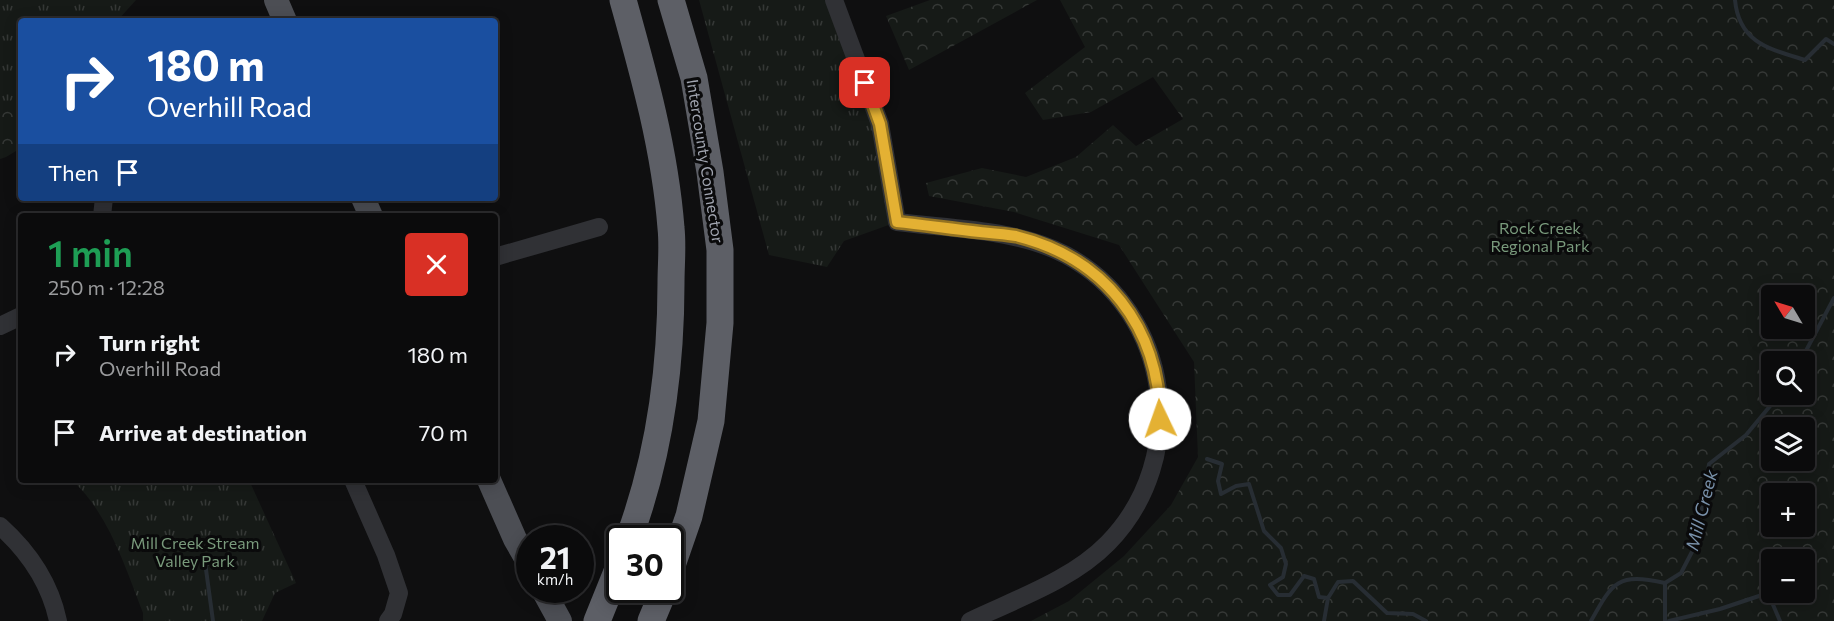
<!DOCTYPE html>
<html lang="en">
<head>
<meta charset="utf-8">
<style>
	body { margin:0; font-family:Commissioner,sans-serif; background:#19191a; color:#f1f3f6; height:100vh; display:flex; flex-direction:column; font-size:22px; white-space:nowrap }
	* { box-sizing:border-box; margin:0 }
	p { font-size:20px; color:#9a9b9d }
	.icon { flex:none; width:33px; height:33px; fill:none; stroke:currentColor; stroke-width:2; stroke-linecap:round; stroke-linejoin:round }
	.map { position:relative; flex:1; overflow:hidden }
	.sheet { position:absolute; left:18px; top:213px; width:480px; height:270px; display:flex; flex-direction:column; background:#0b0b0c; border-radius:6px; box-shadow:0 3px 15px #0003,0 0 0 2px #2b2b2d }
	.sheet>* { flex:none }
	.top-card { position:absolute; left:18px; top:18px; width:480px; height:183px; border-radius:6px; box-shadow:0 3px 15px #0003,0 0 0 2px #2b2b2d; background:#1a4fa0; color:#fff; overflow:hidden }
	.needle { width:39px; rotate:308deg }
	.fabs { position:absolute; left:1761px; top:285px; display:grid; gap:12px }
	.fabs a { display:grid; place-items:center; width:54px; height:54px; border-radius:6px; background:#0b0b0c; box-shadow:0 3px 15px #0003,0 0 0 2px #2b2b2d; font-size:30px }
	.speed { position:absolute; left:516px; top:525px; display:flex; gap:12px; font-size:30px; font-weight:700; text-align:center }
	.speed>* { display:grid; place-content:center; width:78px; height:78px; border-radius:50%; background:#0b0b0c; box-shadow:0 3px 15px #0003,0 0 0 2px #2b2b2d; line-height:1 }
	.speed small { font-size:15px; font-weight:400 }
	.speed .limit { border:3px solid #111; border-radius:9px; background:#fff; color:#111 }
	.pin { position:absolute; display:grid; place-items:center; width:51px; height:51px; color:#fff; margin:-26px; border-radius:12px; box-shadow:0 3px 9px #0006 }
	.me { position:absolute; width:66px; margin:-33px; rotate:357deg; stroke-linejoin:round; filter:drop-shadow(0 0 4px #0008) }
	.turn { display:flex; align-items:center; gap:21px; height:126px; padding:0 30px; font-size:27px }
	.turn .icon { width:78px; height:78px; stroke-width:2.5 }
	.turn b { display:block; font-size:42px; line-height:51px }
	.then { display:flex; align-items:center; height:57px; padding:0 30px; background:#0003; gap:12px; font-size:22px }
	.round { display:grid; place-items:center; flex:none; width:63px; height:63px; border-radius:6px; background:#19191a }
	.head { display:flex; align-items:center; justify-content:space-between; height:102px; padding:0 30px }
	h1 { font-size:36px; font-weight:600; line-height:45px; color:#1e9e55 }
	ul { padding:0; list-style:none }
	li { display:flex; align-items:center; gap:18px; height:78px; padding:0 30px }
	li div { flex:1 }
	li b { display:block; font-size:22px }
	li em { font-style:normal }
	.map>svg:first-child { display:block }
	.grass { fill:url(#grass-tufts) }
	.forest { fill:url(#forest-crowns); fill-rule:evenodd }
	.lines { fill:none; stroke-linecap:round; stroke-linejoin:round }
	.stream { stroke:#272d33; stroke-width:4 }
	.minor { stroke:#303135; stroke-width:18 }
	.major { stroke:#4c4e54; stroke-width:24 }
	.highway { stroke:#5d5f66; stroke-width:27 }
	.route-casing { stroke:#947321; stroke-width:15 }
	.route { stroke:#e4b133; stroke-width:10 }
	.labels { text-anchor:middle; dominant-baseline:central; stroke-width:6; stroke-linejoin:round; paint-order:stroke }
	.street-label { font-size:16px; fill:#a1a5b0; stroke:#0a0a0b }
	.park-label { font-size:16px; fill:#799a7c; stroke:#0a0a0b }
	.water-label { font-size:18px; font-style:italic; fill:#7991aa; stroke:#0a0a0b }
</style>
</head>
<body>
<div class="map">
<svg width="1834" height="621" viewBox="0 0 1834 621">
	<defs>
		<pattern id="grass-tufts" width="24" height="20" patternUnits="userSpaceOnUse" patternTransform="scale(1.5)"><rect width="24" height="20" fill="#161a17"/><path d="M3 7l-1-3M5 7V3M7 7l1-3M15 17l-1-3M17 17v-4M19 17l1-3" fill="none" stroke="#353836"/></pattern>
		<pattern id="forest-crowns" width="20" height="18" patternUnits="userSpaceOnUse" patternTransform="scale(1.5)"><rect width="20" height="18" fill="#161a17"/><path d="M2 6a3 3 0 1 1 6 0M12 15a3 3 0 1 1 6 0" fill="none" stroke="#353836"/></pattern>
	</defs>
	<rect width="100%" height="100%" fill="#0f0f10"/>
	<path class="grass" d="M 0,0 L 136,0 L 117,21 L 21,21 L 21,126 L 0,149 Z
		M 699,0 L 834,0 L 880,124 L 897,222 L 844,241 L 827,267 L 769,255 Z
		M 72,480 L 249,480 L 296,583 L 275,593 L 262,621 L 143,621 L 143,613 C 125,567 109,514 72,480 Z"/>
	<path class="forest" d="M 930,0 L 1037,0 L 909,70 L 886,16 Z
		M 1060,0 L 1834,0 L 1834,621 L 1031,621 L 1069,601 L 1124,556 L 1171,505 L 1198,457 L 1194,362 L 1119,245 L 1014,212 L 929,196 L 926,183 L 982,168 L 1026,177 L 1076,157 L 1113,125 L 1136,146 L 1183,119 L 1153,77 L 1091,112 L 1043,120 L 1025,93 L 1085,47 ZM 1772,296 L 1804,296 L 1804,328 L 1772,328 ZM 1772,362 L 1804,362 L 1804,394 L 1772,394 ZM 1772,428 L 1804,428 L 1804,460 L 1772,460 ZM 1772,494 L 1804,494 L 1804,526 L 1772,526 ZM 1772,560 L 1804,560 L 1804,592 L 1772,592 Z
		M 21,97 L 21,148 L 6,157 L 0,159 L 0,111 L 13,99 Z"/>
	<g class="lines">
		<path class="stream" d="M 1735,0 C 1739,43 1770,49 1805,60 L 1826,39 L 1834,44
			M 1800,362 L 1834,298
			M 1207,459 L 1222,464 L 1218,481 L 1221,494 L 1236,486 L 1249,484 L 1264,531 L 1281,548 L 1286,564 L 1283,577 L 1270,585 L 1278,595 L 1290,595 L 1304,576 L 1314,579 L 1319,597 L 1328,598
			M 205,562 L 213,621
			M 1324,621 L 1328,598 L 1338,582 L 1353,581 L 1387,613 L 1413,614 L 1426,621
			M 1591,621 C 1613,581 1618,573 1665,583 L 1681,573 L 1695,546 L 1709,464 L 1746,435 L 1780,394
			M 1665,621 L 1665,583
			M 1669,621 L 1720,609 L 1768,593 L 1780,621"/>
		<path class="minor" d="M 834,0 L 880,124 L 897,222 C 952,229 1017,229 1066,255 C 1172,312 1191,458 1108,543 C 1072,580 1016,599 970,621
			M 102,216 L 104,198
			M 495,257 L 599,227
			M 0,326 L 21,316
			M 353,480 L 386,555 L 399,593 L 393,614 L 388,621
			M 0,526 C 29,552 50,583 58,621"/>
		<path class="major" d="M 276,0 L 285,21
			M 363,198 L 371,216
			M 489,480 L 515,539 L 530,565
			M 543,590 L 560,621"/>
		<path class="highway" d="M 623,0 C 644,75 665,150 671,228 C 673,246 671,265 671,283 C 671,369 659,457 629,538
			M 670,571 L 689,516 L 711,421 L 720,323 L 720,250 L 710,172 L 694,78 L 671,0
			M 597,621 L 620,564
			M 651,621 L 664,590"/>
	</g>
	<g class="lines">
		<g class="route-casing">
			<path id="route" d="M 865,83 L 880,124 L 897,222 C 925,225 952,229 980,232 C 991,233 1004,234 1016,236 C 1105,258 1159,327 1160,419"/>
		</g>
		<use href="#route" class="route"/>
	</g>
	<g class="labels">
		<g class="street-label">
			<text transform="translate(706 161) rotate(81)">Intercounty Connector</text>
		</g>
		<g class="park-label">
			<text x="1540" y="227">Rock Creek<tspan x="1540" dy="18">Regional Park</tspan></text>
			<text x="195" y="542">Mill Creek Stream<tspan x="195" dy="18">Valley Park</tspan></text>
		</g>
		<g class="water-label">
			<text transform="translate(1701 510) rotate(-76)">Mill Creek</text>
		</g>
	</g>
</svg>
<div class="fabs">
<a><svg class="needle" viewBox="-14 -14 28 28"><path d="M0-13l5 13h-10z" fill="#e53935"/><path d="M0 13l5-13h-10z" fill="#9a9b9d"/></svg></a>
<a><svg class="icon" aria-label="search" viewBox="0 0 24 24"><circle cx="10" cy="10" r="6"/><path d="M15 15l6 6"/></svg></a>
<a><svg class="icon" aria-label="layers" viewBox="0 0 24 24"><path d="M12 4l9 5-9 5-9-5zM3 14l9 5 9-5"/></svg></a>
<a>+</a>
<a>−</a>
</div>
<div class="speed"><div>21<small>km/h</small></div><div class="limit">30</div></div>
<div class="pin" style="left:865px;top:83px;background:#d93025"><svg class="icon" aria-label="arrive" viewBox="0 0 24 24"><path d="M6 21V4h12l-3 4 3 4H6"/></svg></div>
<svg class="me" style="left:1160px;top:419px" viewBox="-20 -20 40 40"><circle r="19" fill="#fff"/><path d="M0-13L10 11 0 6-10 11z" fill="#e4b133"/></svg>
<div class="top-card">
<div class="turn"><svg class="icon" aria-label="right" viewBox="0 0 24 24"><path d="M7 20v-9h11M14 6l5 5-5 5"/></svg><div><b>180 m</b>Overhill Road</div></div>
<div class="then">Then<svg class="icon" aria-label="arrive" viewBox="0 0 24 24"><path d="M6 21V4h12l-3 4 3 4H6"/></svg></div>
</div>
<section class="sheet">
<div class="head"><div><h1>1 min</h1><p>250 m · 12:28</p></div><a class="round" style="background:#d93025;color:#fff"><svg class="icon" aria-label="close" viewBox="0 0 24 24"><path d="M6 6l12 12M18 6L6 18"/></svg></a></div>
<ul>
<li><svg class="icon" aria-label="right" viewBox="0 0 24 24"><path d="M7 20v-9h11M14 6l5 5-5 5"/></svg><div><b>Turn right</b><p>Overhill Road</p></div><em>180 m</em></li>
<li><svg class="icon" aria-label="arrive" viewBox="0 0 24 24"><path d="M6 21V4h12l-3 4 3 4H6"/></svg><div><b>Arrive at destination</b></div><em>70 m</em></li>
</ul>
</section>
</div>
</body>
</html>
